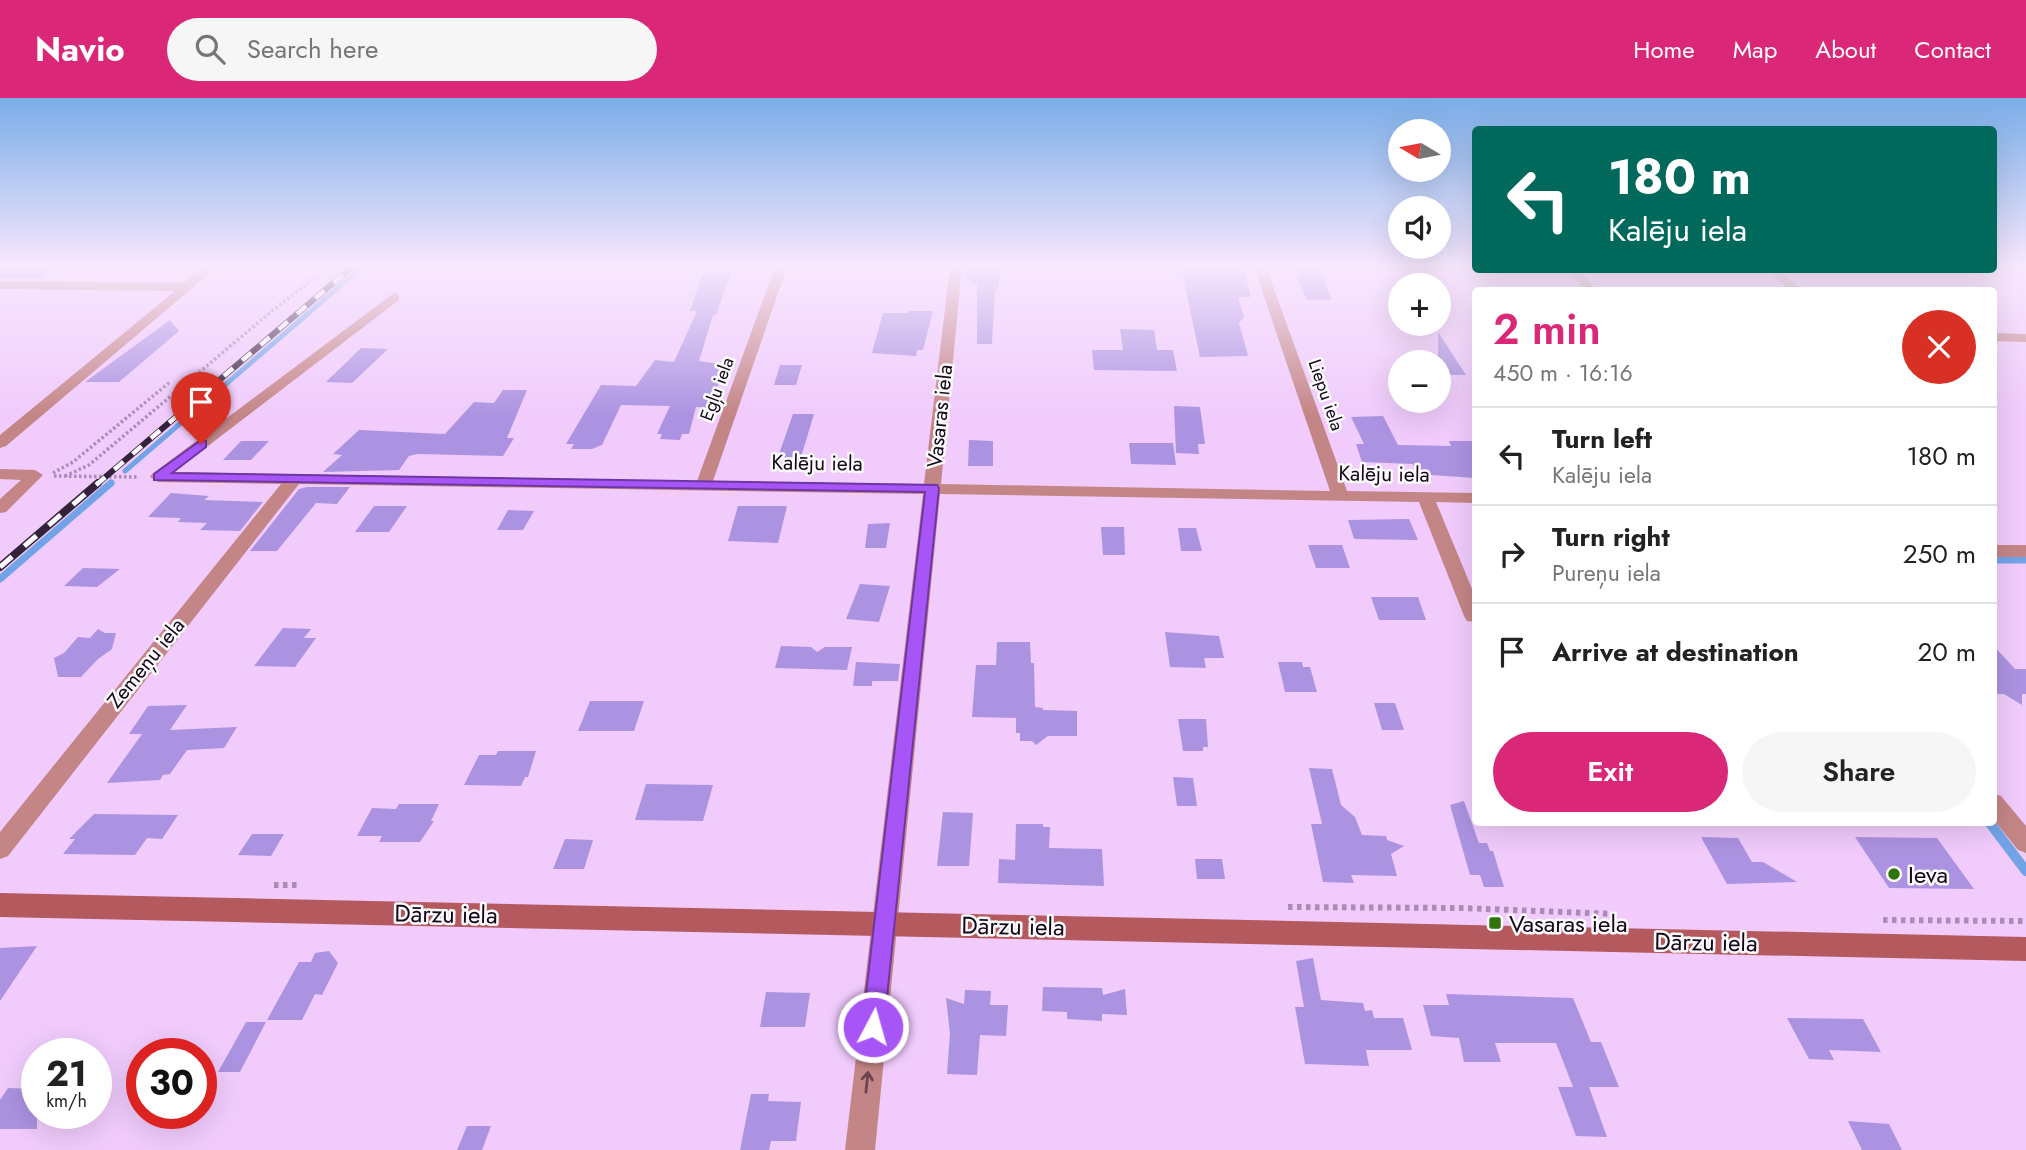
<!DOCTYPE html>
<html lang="en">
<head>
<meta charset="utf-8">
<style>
	body { margin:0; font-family:Jost,sans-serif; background:#f6f6f6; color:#222; height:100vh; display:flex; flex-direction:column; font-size:26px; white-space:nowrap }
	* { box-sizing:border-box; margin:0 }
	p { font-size:23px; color:#767676 }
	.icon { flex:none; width:38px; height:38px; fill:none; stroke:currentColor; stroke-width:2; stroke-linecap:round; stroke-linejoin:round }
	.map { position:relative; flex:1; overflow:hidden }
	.drawer { position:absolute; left:1472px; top:189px; width:525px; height:539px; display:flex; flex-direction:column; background:#fff; border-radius:7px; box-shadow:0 7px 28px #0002 }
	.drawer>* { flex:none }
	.hud { position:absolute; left:1472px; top:28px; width:525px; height:147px; border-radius:7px; box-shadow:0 7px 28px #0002; background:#00695c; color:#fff; overflow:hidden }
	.needle { width:46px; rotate:280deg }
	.buttons { position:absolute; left:1388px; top:21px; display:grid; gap:14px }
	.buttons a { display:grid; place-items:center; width:63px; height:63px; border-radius:50%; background:#fff; box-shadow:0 7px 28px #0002; font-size:35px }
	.speed { position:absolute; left:21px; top:940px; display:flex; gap:14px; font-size:35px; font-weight:700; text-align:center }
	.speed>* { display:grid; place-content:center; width:91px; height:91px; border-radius:50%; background:#fff; box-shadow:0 7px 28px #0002; line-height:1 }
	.speed small { font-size:18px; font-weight:400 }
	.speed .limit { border:10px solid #d22; background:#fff; color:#111 }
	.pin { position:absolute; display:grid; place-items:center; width:60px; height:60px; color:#fff; margin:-72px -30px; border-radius:50% 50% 50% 0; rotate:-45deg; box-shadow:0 0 7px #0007 }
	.pin .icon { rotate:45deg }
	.me { position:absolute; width:77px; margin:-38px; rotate:6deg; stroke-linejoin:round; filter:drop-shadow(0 0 5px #0008) }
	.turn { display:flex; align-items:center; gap:24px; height:147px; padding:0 21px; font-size:32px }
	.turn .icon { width:91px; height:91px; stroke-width:2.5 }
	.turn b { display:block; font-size:49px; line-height:60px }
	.round { display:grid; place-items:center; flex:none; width:74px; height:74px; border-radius:37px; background:#f6f6f6 }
	.head { display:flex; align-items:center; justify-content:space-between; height:119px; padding:0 21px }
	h1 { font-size:42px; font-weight:600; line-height:52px; color:#db2777 }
	.primary-button { display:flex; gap:14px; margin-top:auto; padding:14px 21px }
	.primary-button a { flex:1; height:80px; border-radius:42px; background:#db2777; color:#fff; font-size:28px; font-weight:600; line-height:80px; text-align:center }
	.primary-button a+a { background:#f6f6f6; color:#222 }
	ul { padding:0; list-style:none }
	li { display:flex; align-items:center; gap:21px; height:98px; padding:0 21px; border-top:2px solid #e0e0e0 }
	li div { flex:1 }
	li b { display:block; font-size:26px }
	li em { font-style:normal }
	header { display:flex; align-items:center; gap:42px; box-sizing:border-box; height:98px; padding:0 35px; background:#db2777; color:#fff }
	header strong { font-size:33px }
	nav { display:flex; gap:38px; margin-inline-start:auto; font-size:24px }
	.search { width:490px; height:63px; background:#f6f6f6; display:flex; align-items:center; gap:18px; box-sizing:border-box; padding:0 24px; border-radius:38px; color:#767676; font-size:26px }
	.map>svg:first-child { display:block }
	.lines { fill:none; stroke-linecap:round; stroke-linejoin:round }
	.stream-far2 { stroke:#73a3e7; stroke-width:5 }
	.stream-far1 { stroke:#73a3e7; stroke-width:7 }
	.stream { stroke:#73a3e7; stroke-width:10 }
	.building { fill:#ac93e1 }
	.path-far1 { stroke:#aa8cb4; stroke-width:3.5; stroke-dasharray:2.5 2.5; stroke-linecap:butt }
	.path { stroke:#aa8cb4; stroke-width:6; stroke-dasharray:4.5 4.5; stroke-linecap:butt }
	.minor { fill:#c48586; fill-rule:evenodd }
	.secondary { fill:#b4595e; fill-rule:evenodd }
	.rail-far1-casing { stroke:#34213a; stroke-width:6 }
	.rail-casing { stroke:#34213a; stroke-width:8 }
	.rail-far1 { stroke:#fbfbfb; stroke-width:4.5; stroke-dasharray:12; stroke-linecap:butt }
	.rail { stroke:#fbfbfb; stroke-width:5; stroke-dasharray:16; stroke-linecap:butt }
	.oneway { stroke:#6c4550 }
	.route { fill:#a855f7; stroke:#6d37a1; stroke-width:2 }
	.poi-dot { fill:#30720c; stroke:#fbfbfb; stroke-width:2.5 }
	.labels { text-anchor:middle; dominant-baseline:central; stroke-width:5; stroke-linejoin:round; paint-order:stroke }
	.far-street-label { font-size:18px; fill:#15051a; stroke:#fbfbfb }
	.street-label { font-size:21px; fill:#15051a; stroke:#fbfbfb }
	.near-poi-label { font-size:24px; fill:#15051a; stroke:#fbfbfb; text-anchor:start }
	.near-street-label { font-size:24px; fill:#15051a; stroke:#fbfbfb }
</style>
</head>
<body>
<header>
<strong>Navio</strong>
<div class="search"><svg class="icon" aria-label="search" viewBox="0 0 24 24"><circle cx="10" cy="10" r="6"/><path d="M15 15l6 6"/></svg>Search here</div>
<nav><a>Home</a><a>Map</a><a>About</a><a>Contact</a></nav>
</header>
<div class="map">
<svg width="2026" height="1052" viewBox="0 0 2026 1052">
	<rect width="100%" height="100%" fill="#f0cbfc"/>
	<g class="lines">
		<path class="stream-far2" d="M 125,373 L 362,169
			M 109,387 L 111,385"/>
		<path class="stream-far1" d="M 1993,462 L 2026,462
			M 0,481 L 111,385"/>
		<path class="stream" d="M 1989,724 L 2026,773"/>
	</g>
	<path class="building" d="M 0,169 L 56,169 L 39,181 L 0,180 Z
		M 965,169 L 1000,169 L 998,192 L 995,192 L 992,246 L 977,246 L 977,186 L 964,180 Z
		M 1181,169 L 1243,169 L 1251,199 L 1238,199 L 1244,219 L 1239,225 L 1248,258 L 1200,259 Z
		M 1293,169 L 1319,169 L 1332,202 L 1307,202 Z
		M 731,174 L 716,217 L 713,217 L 699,263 L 726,267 L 709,310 L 696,309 L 689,336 L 682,336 L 680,342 L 660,341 L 662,336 L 657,336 L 670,308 L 621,307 L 602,347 L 592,351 L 571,351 L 574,346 L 566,346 L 601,287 L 636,288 L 655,262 L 674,264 L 697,213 L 690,213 L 703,175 Z
		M 909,213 L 933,213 L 923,252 L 917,252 L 916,258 L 872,255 L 883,215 L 908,215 Z
		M 170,222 L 179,233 L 119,284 L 85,284 Z
		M 1120,231 L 1154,232 L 1157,252 L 1173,252 L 1177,273 L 1094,272 L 1092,252 L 1123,252 Z
		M 1438,234 L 1466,277 L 1438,277 Z
		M 361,250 L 388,251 L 352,285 L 326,284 Z
		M 780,267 L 802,267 L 796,287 L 774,287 Z
		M 503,292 L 527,292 L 507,340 L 514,340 L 503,358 L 417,356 L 409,358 L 399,372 L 323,374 L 342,357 L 333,356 L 359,332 L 445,336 L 474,304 L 494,305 Z
		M 1174,308 L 1200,309 L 1205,346 L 1198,346 L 1199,356 L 1176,355 Z
		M 793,316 L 814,316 L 801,359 L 778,359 Z
		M 1383,318 L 1398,347 L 1451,348 L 1449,343 L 1475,343 L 1475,380 L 1416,376 L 1413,366 L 1362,364 L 1356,346 L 1364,346 L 1351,319 Z
		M 969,342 L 993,343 L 993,368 L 968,368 Z
		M 241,343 L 269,343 L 251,362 L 223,362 Z
		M 1129,345 L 1173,345 L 1176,367 L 1131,366 Z
		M 307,389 L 350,389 L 337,406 L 316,405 L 277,453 L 250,453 L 299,391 Z
		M 171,395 L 209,398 L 204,402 L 263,404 L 240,433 L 200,432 L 207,425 L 178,424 L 181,420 L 148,419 Z
		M 374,408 L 407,408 L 389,434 L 355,434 Z
		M 738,408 L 787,408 L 778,445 L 728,443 Z
		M 508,412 L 534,413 L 523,432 L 497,432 Z
		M 1409,421 L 1418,442 L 1354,441 L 1348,422 Z
		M 890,425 L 886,450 L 865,450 L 868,426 Z
		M 1101,429 L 1124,429 L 1125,457 L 1103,457 Z
		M 1178,430 L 1196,430 L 1202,453 L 1181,453 Z
		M 1308,447 L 1342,447 L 1350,470 L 1316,470 Z
		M 83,470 L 120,471 L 97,489 L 64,488 Z
		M 860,486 L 890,488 L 879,524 L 846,521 Z
		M 1371,499 L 1418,499 L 1426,522 L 1379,522 Z
		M 283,530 L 311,531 L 304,540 L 316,540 L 295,569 L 254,568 Z
		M 98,531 L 105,535 L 116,535 L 112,551 L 98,561 L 81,579 L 58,579 L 54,560 L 64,555 L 78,539 L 90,540 Z
		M 1165,534 L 1219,538 L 1224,560 L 1204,560 L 1206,570 L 1170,569 Z
		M 997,544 L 1030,544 L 1031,565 L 1034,565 L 1035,609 L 1043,610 L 1043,612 L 1077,613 L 1077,638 L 1048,638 L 1036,647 L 1032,643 L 1020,643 L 1020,635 L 1016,635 L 1016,620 L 972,619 L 976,567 L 996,567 Z
		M 1993,547 L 2015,571 L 2026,571 L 2026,596 L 2022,596 L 2022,607 L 2004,596 L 1993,596 Z
		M 781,548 L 811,549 L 817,554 L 825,549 L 852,549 L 847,572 L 775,570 Z
		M 856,564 L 900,566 L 898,583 L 872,583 L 872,588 L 853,588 Z
		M 1278,564 L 1302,564 L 1303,569 L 1310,569 L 1317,594 L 1285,594 Z
		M 590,603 L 644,603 L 634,633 L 578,633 Z
		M 1374,605 L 1395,605 L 1404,632 L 1382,632 Z
		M 187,607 L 170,632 L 237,629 L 224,650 L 187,652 L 170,676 L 163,677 L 160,682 L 107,685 L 142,636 L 129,636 L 148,608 Z
		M 1178,621 L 1206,621 L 1208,649 L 1203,649 L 1203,653 L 1183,653 Z
		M 498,653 L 536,653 L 528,679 L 525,679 L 521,688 L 464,687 L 479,657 L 496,657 Z
		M 1309,670 L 1332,671 L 1341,707 L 1355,719 L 1362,737 L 1386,738 L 1387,742 L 1404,748 L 1391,756 L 1397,778 L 1351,777 L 1354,785 L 1323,784 L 1311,726 L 1322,726 Z
		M 1173,679 L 1193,680 L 1197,708 L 1177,708 Z
		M 646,686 L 713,687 L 703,723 L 635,722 Z
		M 1464,703 L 1479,745 L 1487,745 L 1490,753 L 1493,753 L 1504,789 L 1484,789 L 1480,777 L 1470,777 L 1450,707 Z
		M 399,706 L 439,706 L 431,723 L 434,723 L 420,744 L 379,744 L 382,738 L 357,738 L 372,710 L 396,711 Z
		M 943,714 L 973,715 L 969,768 L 937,768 Z
		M 94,716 L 178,717 L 162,741 L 147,740 L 135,757 L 63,756 L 75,741 L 69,741 Z
		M 1016,726 L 1043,726 L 1043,729 L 1050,729 L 1049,750 L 1102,751 L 1104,788 L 998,785 L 999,761 L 1015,762 Z
		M 252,736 L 284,736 L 271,758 L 238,757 Z
		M 1701,739 L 1738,740 L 1752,764 L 1763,764 L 1797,784 L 1727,786 Z
		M 1855,739 L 1937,740 L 1974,791 L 1889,790 Z
		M 565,741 L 593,742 L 584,771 L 553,771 Z
		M 1195,761 L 1222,761 L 1225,781 L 1197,781 Z
		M 37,848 L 0,903 L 0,850 Z
		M 329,853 L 338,865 L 322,897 L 315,896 L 302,922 L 267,922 L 299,864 L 311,864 L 315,855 Z
		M 1313,860 L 1321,902 L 1363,905 L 1365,913 L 1372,912 L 1374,920 L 1403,920 L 1412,952 L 1366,952 L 1369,968 L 1305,966 L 1295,909 L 1304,909 L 1296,863 Z
		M 1043,889 L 1102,890 L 1103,897 L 1125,891 L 1127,917 L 1102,916 L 1102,923 L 1067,921 L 1067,914 L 1042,913 Z
		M 965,892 L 991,893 L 990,907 L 1008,907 L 1006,938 L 980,937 L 977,977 L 947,976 L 950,936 L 946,900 L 964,906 Z
		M 766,894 L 810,895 L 805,929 L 760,929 Z
		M 1446,896 L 1573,900 L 1591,944 L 1601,944 L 1619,989 L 1573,989 L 1556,945 L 1495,945 L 1501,964 L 1464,964 L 1459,940 L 1431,938 L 1423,907 L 1449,907 Z
		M 1787,920 L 1863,921 L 1881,954 L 1829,952 L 1834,962 L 1809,961 Z
		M 246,924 L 266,924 L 240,974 L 218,974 Z
		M 1558,989 L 1589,989 L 1607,1039 L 1576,1038 Z
		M 8,990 L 37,991 L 37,1031 L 0,1031 L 0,1002 Z
		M 751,996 L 769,996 L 768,1003 L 801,1004 L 796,1043 L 771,1043 L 769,1052 L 740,1052 Z
		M 1848,1023 L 1889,1026 L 1902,1052 L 1862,1052 Z
		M 467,1028 L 491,1028 L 482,1052 L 457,1052 Z"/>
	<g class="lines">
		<path class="path-far1" d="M 53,375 L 73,364 L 170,284
			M 54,378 L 139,379
			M 65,378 L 89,367 L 272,213 L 329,169"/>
		<path class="path" d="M 274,787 L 297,787
			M 1288,809 L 1461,810 L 1615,816
			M 1883,822 L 2026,823"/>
		<path class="minor" d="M 203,169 L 217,169 L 6,348 L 0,350 L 0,337 L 175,193 L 0,191 L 0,183 L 184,185 Z
			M 775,169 L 787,169 L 713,383 L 924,386 L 950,169 L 962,169 L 941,386 L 1330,393 L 1254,169 L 1266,169 L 1347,393 L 1475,395 L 1475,405 L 1436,404 L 1475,498 L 1475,524 L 1467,523 L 1464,518 L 1419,404 L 940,396 L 875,1052 L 845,1052 L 923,396 L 299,386 L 8,758 L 0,761 L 0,734 L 281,386 L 158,384 L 150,379 L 152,376 L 394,195 L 399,196 L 399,202 L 174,374 L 697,383 Z
			M 1567,172 L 1579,172 L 1596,192 L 1584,192 Z
			M 1767,172 L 1780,172 L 1802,192 L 1789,192 Z
			M 1993,235 L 2026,236 L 2026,244 L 1993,243 Z
			M 0,371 L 35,372 L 43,377 L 6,414 L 0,415 L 0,401 L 21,382 L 0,381 Z
			M 1993,447 L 2026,447 L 2026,459 L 1993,459 Z
			M 1993,695 L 2001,698 L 2026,728 L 2026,755 L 2018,752 L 1993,721 Z"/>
		<path class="secondary" d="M 0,795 L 2026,839 L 2026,863 L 0,819 Z"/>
		<g class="rail-far1-casing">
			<path id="rail-far1" d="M 96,387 L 352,169"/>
		</g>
		<g class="rail-casing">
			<path id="rail" d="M 0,469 L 98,385"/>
		</g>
		<use href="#rail-far1" class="rail-far1"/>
		<use href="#rail" class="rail"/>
	</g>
	<defs><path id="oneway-shaft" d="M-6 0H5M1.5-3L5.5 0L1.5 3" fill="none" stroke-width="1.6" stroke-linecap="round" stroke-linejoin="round" transform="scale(1.75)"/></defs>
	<use class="oneway" href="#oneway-shaft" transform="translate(867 984) rotate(-84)"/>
	<linearGradient id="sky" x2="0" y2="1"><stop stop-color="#79ade8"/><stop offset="0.53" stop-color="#f8e8fe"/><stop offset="1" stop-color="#f8e8fe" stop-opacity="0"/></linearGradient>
	<rect width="2026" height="317" fill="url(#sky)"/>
	<path class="route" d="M 201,342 L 206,343 L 206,349 L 172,375 L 937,387 L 939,390 L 884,929 L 881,937 L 873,940 L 865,937 L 862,929 L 925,394 L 154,382 L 154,376 Z"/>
	<g class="poi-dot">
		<circle cx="1894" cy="776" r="7"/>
		<rect x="1488" y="818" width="14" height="14" rx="3.5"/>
	</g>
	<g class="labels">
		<g class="far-street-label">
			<text transform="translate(717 291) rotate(-70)">Egļu iela</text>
			<text transform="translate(1326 297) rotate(71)">Liepu iela</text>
		</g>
		<g class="street-label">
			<text transform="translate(940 318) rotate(-84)">Vasaras iela</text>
			<text transform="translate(817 365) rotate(1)">Kalēju iela</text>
			<text transform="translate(1384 376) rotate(1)">Kalēju iela</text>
			<text transform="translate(146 565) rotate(-51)">Zemeņu iela</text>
		</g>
		<g class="near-poi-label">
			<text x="1908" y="776">Ieva</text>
			<text x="1509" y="825">Vasaras iela</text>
		</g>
		<g class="near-street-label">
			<text transform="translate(446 816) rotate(1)">Dārzu iela</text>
			<text transform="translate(1013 828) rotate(1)">Dārzu iela</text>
			<text transform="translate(1706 844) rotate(1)">Dārzu iela</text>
		</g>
	</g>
</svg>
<div class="buttons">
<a><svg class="needle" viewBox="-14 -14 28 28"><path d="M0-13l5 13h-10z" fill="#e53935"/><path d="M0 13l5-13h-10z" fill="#767676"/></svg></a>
<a><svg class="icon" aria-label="sound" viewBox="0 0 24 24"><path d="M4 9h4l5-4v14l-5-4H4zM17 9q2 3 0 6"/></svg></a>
<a>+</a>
<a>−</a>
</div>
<div class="speed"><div>21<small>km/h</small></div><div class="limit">30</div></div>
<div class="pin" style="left:201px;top:346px;background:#d93025"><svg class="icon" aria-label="arrive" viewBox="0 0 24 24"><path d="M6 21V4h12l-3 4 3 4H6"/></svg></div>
<svg class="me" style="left:873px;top:929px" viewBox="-20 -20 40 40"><circle r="17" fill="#a855f7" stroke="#fff" stroke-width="3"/><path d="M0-11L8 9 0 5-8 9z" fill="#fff"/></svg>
<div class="hud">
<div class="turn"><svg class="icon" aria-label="left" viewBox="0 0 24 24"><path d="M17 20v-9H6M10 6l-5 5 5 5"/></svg><div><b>180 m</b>Kalēju iela</div></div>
</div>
<section class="drawer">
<div class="head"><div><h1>2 min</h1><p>450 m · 16:16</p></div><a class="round" style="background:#d93025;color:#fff"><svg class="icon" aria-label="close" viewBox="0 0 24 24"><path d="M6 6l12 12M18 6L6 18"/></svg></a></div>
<ul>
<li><svg class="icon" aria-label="left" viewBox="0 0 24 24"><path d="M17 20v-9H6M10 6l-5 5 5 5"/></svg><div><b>Turn left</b><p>Kalēju iela</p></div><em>180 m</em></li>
<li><svg class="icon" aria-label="right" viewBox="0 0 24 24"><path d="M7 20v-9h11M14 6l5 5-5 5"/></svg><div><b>Turn right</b><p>Pureņu iela</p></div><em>250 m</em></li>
<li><svg class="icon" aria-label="arrive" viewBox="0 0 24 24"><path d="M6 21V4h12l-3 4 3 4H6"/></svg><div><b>Arrive at destination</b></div><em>20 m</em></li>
</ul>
<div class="primary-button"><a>Exit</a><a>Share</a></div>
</section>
</div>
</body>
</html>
